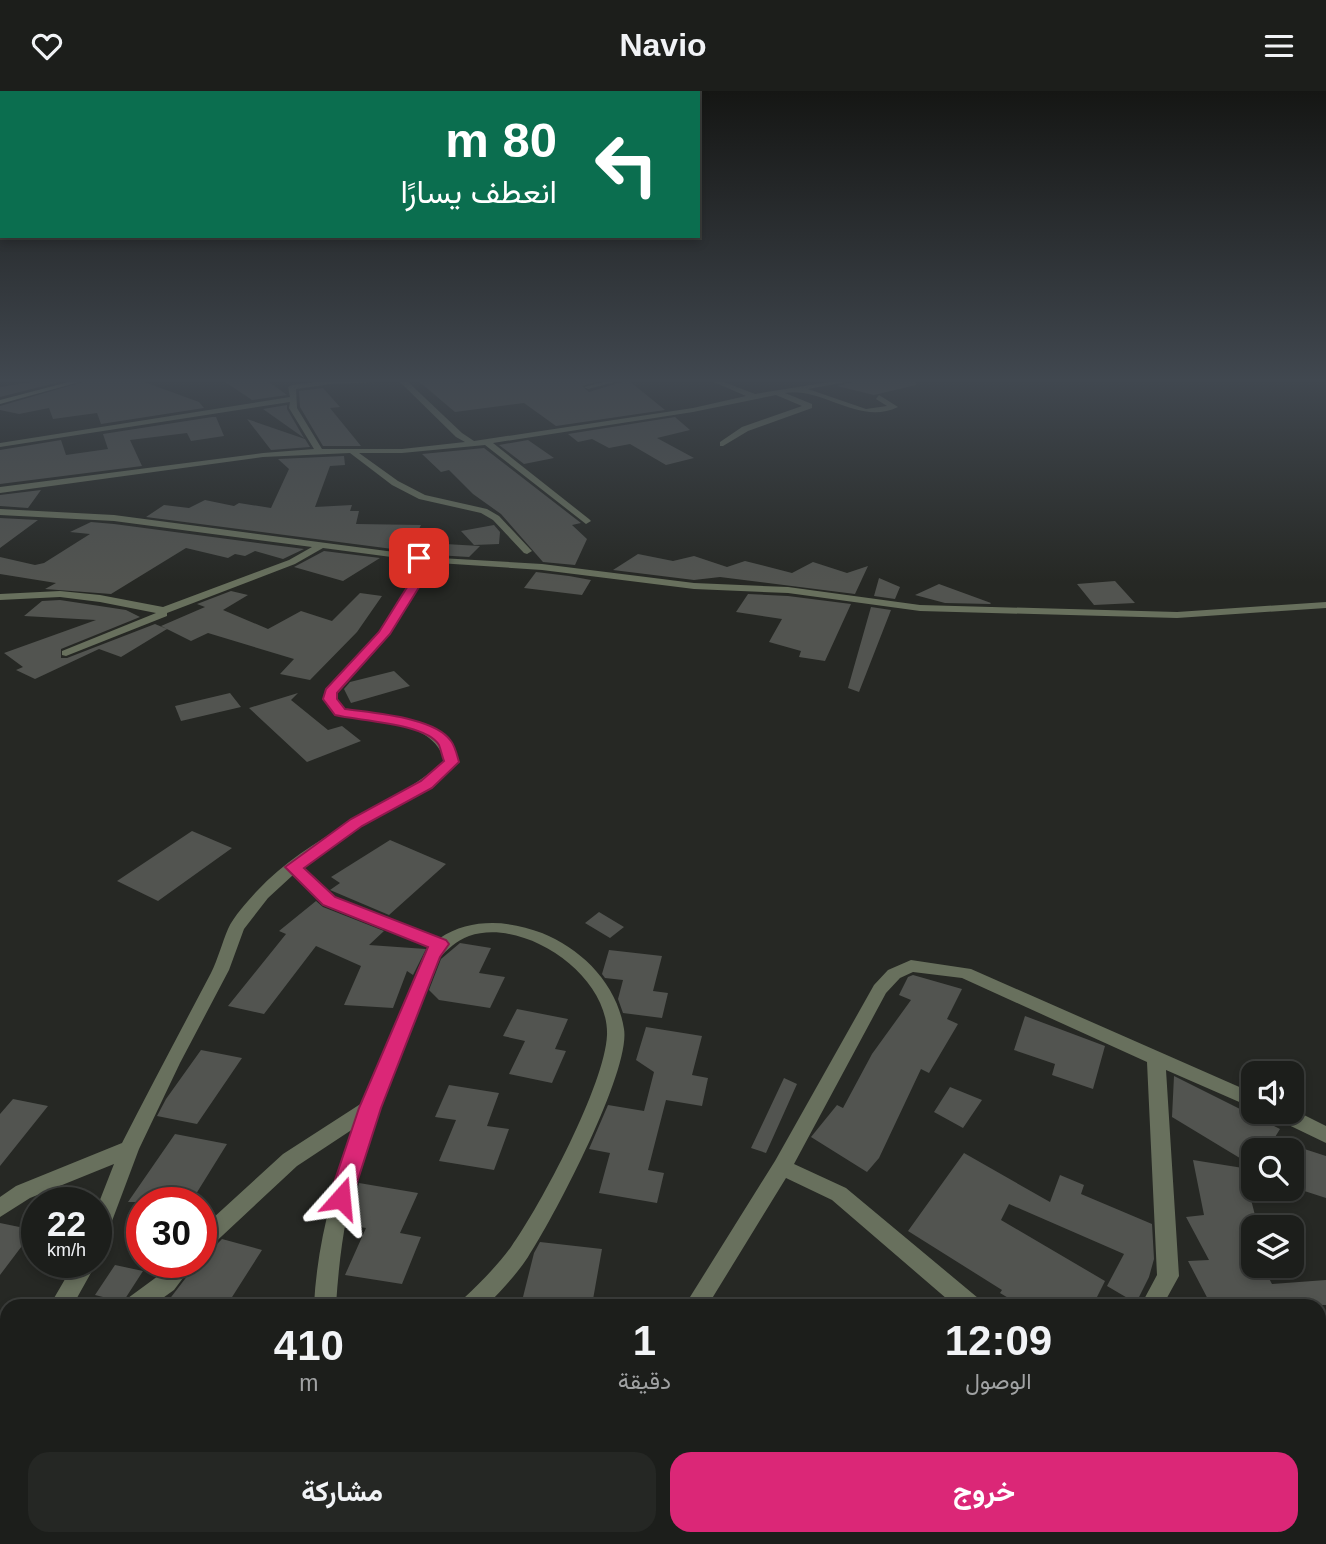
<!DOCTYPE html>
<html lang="ar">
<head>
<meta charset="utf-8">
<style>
	body { margin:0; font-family:Arial,Vazirmatn,sans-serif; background:#252724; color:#f1f3f6; direction:rtl; height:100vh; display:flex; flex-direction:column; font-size:26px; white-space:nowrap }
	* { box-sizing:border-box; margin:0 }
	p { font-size:23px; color:#a0a2a3 }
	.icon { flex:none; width:38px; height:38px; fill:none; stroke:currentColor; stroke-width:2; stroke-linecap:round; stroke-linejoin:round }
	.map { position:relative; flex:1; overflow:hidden; direction:ltr }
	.drawer { position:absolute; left:0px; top:1208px; width:1326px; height:247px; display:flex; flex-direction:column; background:#1c1e1b; border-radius:21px 21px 0 0; box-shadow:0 4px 10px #0003,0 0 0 2px #3a3c3a; direction:rtl }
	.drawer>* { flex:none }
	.banner { position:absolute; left:0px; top:0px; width:700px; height:147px; box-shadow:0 4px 10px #0003,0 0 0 2px #3a3c3a; direction:rtl; background:#0b6e4f; color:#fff; overflow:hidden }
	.controls { position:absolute; left:1241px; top:970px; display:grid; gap:14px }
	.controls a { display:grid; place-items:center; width:63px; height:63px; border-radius:14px; background:#1c1e1b; box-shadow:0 4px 10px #0003,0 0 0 2px #3a3c3a; font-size:35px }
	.speed { position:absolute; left:21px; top:1096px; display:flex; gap:14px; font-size:35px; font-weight:700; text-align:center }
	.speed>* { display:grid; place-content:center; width:91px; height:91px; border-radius:50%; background:#1c1e1b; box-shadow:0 4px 10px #0003,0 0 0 2px #3a3c3a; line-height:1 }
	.speed small { font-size:18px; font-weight:400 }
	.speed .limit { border:10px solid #d22; background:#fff; color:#111 }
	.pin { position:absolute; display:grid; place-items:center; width:60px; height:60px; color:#fff; margin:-30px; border-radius:14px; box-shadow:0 4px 10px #0006 }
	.me { position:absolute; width:77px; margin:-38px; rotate:18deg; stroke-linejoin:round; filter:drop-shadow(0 0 5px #0008) }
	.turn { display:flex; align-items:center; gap:24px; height:147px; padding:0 28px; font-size:32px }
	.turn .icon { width:91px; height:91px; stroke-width:2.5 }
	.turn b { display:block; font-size:49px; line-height:60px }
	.eta { display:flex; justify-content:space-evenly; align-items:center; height:119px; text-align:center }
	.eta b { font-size:42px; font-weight:700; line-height:49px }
	.button { display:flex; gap:14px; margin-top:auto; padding:14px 28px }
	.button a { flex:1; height:80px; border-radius:21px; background:#db2777; color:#fff; font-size:28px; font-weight:700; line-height:80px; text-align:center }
	.button a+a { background:#252724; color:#f1f3f6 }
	header { display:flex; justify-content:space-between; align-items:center; height:91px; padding:0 28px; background:#1c1e1b; font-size:32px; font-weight:700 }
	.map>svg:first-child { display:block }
	.building { fill:#525450 }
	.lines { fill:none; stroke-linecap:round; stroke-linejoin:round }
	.street { fill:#68705d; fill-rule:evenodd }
	.secondary { fill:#8d997b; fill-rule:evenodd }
	.route { fill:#db2777; stroke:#8e194d; stroke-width:2 }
</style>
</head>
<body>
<header><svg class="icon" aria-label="menu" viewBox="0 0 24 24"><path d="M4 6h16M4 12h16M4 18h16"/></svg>Navio<svg class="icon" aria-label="heart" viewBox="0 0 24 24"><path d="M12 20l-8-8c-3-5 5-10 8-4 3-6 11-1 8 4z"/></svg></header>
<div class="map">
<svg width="1326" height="1453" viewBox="0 0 1326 1453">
	<rect width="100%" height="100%" fill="#262824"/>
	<path class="building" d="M 51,288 L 71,288 L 0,306 L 0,296 Z
		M 93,288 L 136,288 L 199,311 L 204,317 L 101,333 L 97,322 L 53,328 L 49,317 L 19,323 L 0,319 L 0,315 Z
		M 221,288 L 265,288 L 287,304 L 252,309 Z
		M 416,288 L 453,288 L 458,292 L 489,288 L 606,288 L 582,295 L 589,301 L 628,289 L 665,319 L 556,335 L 524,312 L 455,321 Z
		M 865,288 L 915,288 L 916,294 L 874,304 L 837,295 Z
		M 323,297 L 340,316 L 330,317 L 361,355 L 323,355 L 300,316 L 299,300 Z
		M 287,314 L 287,318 L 304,347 L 263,318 Z
		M 212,326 L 216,326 L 224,345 L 191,350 L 187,342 L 130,349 L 142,375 L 0,393 L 0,359 L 61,349 L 66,364 L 108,358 L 103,343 Z
		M 675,326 L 690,339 L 657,347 L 694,367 L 666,374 L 630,353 L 609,357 L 592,348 L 578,351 L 568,343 Z
		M 247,328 L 305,348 L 310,356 L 271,359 Z
		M 528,349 L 554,367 L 524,373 L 499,354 Z
		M 484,357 L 581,432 L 572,434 L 587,448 L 575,474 L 543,471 L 501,423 L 473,403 L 449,379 L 441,381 L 422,363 Z
		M 344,365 L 345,374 L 330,375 L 315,416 L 352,414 L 350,420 L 359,420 L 356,433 L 421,434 L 408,460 L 146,426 L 164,414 L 189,417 L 205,409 L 234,415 L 239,412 L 271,417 L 289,378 L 278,368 Z
		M 41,399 L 28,417 L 0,415 L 0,404 Z
		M 0,427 L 38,429 L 0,457 Z
		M 91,431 L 114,433 L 304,458 L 283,468 L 255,460 L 245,465 L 235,463 L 228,467 L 186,457 L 111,503 L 45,498 L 56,492 L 0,483 L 0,466 L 35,474 L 44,472 L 90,443 L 70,441 Z
		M 494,434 L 500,441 L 499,453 L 474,454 L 461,440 Z
		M 445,453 L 480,455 L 469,466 L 436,464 Z
		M 324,460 L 380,467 L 343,490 L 294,476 Z
		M 638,463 L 673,470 L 694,465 L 727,476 L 745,470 L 792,482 L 813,471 L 847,482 L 868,475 L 855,503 L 720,486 L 694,489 L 613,479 Z
		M 536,481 L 569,485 L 591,489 L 582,504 L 524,497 Z
		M 879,487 L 900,496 L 895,508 L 874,505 Z
		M 1115,490 L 1135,512 L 1094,514 L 1077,493 Z
		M 939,493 L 991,512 L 990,513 L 945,512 L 915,504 Z
		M 231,500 L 248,504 L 223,519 L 268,538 L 301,520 L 332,530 L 360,502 L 382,505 L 357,541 L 310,589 L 280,583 L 294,568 L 208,542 L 191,550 L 161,535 L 205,516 L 197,513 Z
		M 748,503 L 788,505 L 851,513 L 825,570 L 799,566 L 801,560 L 769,551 L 782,528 L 736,521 Z
		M 60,509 L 126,519 L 140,526 L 61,558 L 61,567 L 67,567 L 155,533 L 167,538 L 121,566 L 99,558 L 35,588 L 16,579 L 23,576 L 4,562 L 96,529 L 24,525 L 42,510 Z
		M 871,516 L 891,519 L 859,601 L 848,597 Z
		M 394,580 L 410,595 L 351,612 L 344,598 L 350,591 Z
		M 230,602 L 241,616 L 181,630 L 175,615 Z
		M 298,602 L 291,609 L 328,639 L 342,635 L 361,650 L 307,671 L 249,617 Z
		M 192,740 L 232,757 L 158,810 L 117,790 Z
		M 390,749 L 446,773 L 389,824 L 330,799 L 340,792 L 331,786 Z
		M 316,810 L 323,816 L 384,840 L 369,854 L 426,858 L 413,884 L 407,880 L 393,917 L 344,914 L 361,875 L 316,855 L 264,923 L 228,915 L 286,843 L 279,840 Z
		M 599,821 L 624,836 L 610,847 L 585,832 Z
		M 460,852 L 491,857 L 479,882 L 505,886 L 490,917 L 439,909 L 429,899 L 441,868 Z
		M 609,859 L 662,865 L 653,900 L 668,902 L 662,927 L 623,922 L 618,908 L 623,889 L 605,887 L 602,883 Z
		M 913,884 L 962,898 L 947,928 L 958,933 L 929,982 L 921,978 L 879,1067 L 867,1081 L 811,1046 L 837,1014 L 843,1017 L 872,963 L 911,909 L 899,904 L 908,886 Z
		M 517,918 L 568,928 L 555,958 L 566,960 L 552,992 L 509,983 L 525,950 L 503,945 Z
		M 1025,925 L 1105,955 L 1093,998 L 1052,984 L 1055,973 L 1014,959 Z
		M 646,936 L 702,945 L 692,984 L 708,987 L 702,1015 L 666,1009 L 648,1079 L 664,1082 L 657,1112 L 599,1102 L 610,1062 L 589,1058 L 608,1014 L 644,1020 L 654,981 L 636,969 Z
		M 201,959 L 242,967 L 197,1033 L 157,1025 L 166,1008 Z
		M 1174,985 L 1280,1038 L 1267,1059 L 1253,1059 L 1253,1075 L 1172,1026 Z
		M 784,987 L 797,993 L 766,1062 L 751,1057 Z
		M 449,994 L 499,1002 L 487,1035 L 509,1038 L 494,1079 L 439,1070 L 456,1029 L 435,1026 Z
		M 950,996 L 982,1009 L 963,1037 L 934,1021 Z
		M 13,1008 L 48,1015 L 0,1075 L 0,1023 Z
		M 175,1043 L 227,1053 L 191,1111 L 128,1111 Z
		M 1292,1054 L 1326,1065 L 1326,1107 L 1292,1096 Z
		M 964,1062 L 1050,1111 L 1060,1084 L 1084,1094 L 1081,1103 L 1152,1133 L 1154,1168 L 1149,1186 L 1136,1212 L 1107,1195 L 1124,1163 L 1009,1113 L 1001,1129 L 1105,1190 L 1093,1214 L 1020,1214 L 1000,1202 L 1002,1199 L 908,1140 Z
		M 1193,1069 L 1243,1077 L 1258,1136 L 1253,1136 L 1253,1174 L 1262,1174 L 1272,1193 L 1326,1189 L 1326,1214 L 1211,1214 L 1188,1170 L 1209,1169 L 1186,1126 L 1204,1124 Z
		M 359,1092 L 418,1102 L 400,1142 L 421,1146 L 402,1193 L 345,1184 L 366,1137 L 348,1134 Z
		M 0,1132 L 34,1139 L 0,1184 Z
		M 222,1148 L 262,1159 L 227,1214 L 165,1214 L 198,1171 L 201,1171 L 201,1162 L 210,1160 Z
		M 540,1151 L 602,1158 L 592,1214 L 532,1214 L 534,1207 L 523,1206 L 534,1162 Z
		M 115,1174 L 143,1180 L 123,1211 L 95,1204 Z"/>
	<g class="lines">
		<path class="street" d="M 405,288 L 462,342 L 474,350 L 693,317 L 746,305 L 707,288 L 716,288 L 755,303 L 848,288 L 862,288 L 808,298 L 866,318 L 887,315 L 876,308 L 879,304 L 898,316 C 859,335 823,296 785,302 L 812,313 L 812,317 L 748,340 L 723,355 L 720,355 L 720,351 L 742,336 L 802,315 L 776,304 L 693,321 L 493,352 L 589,428 L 591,430 L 586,433 L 485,354 L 402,362 L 359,362 L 398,390 L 425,404 L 487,418 L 499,425 L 530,458 L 532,460 L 527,463 L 524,462 L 493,429 L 481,422 L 419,408 L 392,394 L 350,362 L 263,366 L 0,402 L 0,396 L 263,362 L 314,358 L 289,317 L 290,311 L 0,356 L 0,352 L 290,306 L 288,296 L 292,294 L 331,289 ZM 399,290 L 456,346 L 465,351 L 402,358 L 322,358 L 297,317 L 296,298 L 331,293 Z
			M 615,288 L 626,288 L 588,298 L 584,296 Z
			M 0,418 L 114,424 L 440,467 L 542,473 L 694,492 L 788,496 L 920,514 L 1177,521 L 1326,511 L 1326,517 L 1177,527 L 920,520 L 788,502 L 694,498 L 542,479 L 423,471 L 420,493 L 390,543 L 337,602 L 336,608 L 344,618 C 388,627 441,620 459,671 L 431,696 L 361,735 L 302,776 L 334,806 L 440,847 C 470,827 509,829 542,842 C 582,858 617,893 624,938 C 631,980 553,1128 528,1166 C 516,1184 502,1199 487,1214 L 461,1214 L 464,1207 C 481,1191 497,1175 511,1156 C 541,1114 605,993 607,944 C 609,884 524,826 469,845 C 456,850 448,858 439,867 C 405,951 366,1035 347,1124 C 341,1154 338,1184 336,1214 L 314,1214 C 317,1154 333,1096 353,1038 L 297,1075 L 208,1158 L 201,1160 L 201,1138 L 283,1063 L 362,1012 L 424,864 L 431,856 L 324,814 L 293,784 L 268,807 L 244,838 L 229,879 L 180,972 L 139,1058 L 103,1154 L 96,1156 L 96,1119 L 114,1073 L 30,1107 L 0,1126 L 0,1106 L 16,1095 L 122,1052 C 151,995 181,939 211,882 C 218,868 222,852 228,838 C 234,825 248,810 257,800 C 310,743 387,719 445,670 C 431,626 373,633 336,624 L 324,608 L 327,598 L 380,541 L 410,493 L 414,469 L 323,457 L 295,473 L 167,522 L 167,525 L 66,565 L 62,564 L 62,560 L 156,522 L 100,511 L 60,506 L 0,509 L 0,503 L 60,500 L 100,504 L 163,516 L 289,469 L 312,456 L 114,430 L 0,424 Z
			M 911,869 L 971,878 L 1253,1002 L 1253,1017 L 1166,979 L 1179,1185 L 1163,1214 L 1141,1214 L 1157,1184 L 1147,971 L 962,887 L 913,881 L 900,887 L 886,902 L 794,1073 L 846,1097 L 978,1207 L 981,1214 L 954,1214 L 832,1109 L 786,1087 L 708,1214 L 685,1214 L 775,1070 L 874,894 L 888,879 Z
			M 1292,1018 L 1326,1035 L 1326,1052 L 1270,1025 L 1268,1020 L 1292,1020 Z
			M 96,1170 L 97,1171 L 73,1214 L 50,1214 L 75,1171 Z
			M 171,1171 L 195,1171 L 174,1199 L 153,1214 L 125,1214 L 128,1207 L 158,1185 Z
			M 7,1284 L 7,1324 L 0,1327 L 0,1286 Z
			M 339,1447 L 365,1447 L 363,1453 L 337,1453 Z
			M 486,1447 L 514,1447 L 511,1453 L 483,1453 Z
			M 764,1447 L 793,1447 L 796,1453 L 767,1453 Z
			M 1161,1447 L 1189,1447 L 1192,1453 L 1164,1453 Z"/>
		<path class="secondary" d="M 80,288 L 90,288 L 0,313 L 0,309 Z"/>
	</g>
	<linearGradient id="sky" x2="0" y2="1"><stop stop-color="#151614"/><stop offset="0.59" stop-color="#414850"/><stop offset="1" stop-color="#414850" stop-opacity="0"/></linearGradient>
	<rect width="1326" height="491" fill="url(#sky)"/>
	<path class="route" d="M 415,465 L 424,467 L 421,493 L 390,543 L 337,602 L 337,608 L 345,618 C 372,622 435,626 451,650 C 455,655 457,664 459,671 L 432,697 L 362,735 L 304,777 L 335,806 L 446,849 L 449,853 L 440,866 L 381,1017 L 352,1107 L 349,1114 L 341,1117 L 333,1114 L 329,1107 L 359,1017 L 428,856 L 323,814 L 285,776 L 351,728 L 421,690 L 444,670 C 442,665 441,659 439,654 C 426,632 359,630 335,624 L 323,608 L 326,598 L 379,541 L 409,493 Z"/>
</svg>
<div class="controls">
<a><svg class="icon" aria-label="sound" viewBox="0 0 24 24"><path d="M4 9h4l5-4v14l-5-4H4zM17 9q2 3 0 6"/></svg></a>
<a><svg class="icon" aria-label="search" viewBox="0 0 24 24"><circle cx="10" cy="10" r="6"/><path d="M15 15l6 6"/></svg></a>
<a><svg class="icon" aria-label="layers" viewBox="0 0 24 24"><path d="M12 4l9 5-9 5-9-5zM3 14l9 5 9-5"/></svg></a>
</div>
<div class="speed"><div>22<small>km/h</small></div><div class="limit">30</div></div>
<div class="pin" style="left:419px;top:467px;background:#d93025"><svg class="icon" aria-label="arrive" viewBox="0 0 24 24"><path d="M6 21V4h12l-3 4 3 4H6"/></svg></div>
<svg class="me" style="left:341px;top:1107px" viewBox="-20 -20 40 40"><path d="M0-17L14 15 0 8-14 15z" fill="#db2777" stroke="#fff" stroke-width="4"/></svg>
<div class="banner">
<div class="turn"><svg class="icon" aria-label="left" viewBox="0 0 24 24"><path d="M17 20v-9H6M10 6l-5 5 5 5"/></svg><div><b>80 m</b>انعطف يسارًا</div></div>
</div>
<section class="drawer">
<div class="eta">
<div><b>12:09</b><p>الوصول</p></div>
<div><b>1</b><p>دقيقة</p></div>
<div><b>410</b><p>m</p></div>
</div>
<div class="button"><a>خروج</a><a>مشاركة</a></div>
</section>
</div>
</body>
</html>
